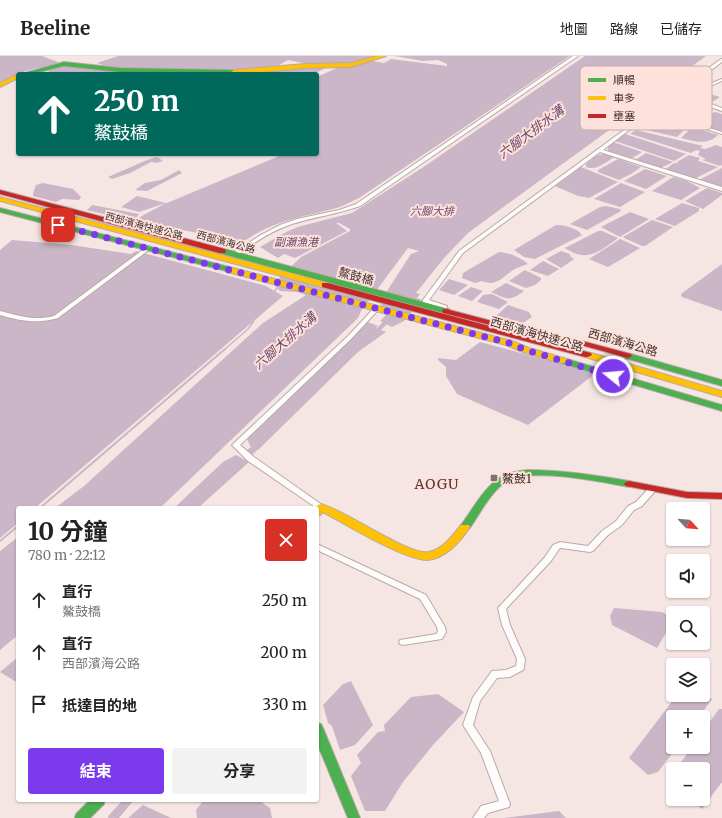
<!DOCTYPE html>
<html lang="zh-TW">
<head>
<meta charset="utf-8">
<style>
	body { margin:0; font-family:Merriweather,"Noto Sans TC",serif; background:#f2f2f2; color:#222; height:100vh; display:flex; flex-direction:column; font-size:15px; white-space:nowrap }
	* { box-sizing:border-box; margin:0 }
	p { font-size:13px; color:#767676 }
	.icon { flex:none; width:22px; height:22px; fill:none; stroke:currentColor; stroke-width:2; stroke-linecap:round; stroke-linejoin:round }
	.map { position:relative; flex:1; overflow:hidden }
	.side { position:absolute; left:16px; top:450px; width:303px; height:296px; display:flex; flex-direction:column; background:#fff; border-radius:4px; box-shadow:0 1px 3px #0004 }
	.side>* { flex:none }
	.top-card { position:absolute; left:16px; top:16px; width:303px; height:84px; border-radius:4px; box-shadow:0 1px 3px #0004; background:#00695c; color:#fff; overflow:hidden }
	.needle { width:26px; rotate:116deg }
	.tools { position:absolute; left:666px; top:446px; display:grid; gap:8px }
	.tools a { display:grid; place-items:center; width:44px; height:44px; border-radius:4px; background:#fff; box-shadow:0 1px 3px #0004; font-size:20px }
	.pin { position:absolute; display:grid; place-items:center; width:34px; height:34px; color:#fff; margin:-17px; border-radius:8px; box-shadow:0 2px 6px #0006 }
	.me { position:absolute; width:44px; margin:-22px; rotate:287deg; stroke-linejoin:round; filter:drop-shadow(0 0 3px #0008) }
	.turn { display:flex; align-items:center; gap:14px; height:84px; padding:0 12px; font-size:18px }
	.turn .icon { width:52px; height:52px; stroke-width:2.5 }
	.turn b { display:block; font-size:28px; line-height:34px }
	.round { display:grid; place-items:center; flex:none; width:42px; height:42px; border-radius:4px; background:#f2f2f2 }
	.overview { display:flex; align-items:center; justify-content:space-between; height:68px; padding:0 12px }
	h1 { font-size:24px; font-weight:700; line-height:30px }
	.action { display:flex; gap:8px; margin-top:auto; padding:8px 12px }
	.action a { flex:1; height:46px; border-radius:4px; background:#7c3aed; color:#fff; font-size:16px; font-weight:700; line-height:46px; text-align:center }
	.action a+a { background:#f2f2f2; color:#222 }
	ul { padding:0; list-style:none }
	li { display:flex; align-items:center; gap:12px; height:52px; padding:0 12px }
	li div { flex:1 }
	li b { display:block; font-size:15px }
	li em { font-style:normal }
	header { display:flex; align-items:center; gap:24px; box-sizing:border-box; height:56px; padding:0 20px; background:#fff; border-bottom:1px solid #e0e0e0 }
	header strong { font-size:19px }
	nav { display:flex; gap:22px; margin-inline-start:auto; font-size:14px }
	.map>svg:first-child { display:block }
	.water { fill:#cab6c6 }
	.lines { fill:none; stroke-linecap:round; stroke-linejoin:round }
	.stream-far1 { stroke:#cab6c6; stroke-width:1.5 }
	.stream { stroke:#cab6c6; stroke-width:2 }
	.canal { fill:#cab6c6; fill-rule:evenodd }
	.street-casing { stroke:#b8aaa8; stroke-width:2 }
	.fast-casing { stroke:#b8aaa8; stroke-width:2 }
	.slow-casing { stroke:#b8aaa8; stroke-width:2 }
	.jam-casing { stroke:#b8aaa8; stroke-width:2 }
	.street { fill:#fefbfb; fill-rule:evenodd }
	.fast { fill:#4caf50; fill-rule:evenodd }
	.slow { fill:#ffc107; fill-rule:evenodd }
	.jam { fill:#c62828; fill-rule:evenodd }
	.route { stroke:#7c3aed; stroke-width:7; stroke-dasharray:0 12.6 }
	.poi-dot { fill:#80716e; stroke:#fee1db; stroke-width:1.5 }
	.labels { text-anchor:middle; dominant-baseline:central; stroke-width:4; stroke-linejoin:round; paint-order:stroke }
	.far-street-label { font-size:10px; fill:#40322f; stroke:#fee1db }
	.far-water-label { font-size:11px; font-style:italic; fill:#69476d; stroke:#fee1db }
	.street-label { font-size:12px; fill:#40322f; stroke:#fee1db }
	.poi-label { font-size:12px; fill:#40322f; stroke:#fee1db; text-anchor:start }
	.water-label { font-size:13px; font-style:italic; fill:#69476d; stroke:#fee1db }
	.quarter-label { font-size:14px; letter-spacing:1px; fill:#543833; stroke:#fee1db }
	.key { fill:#fee1db; stroke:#c5aca7; stroke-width:1 }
	.key-label { font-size:11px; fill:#40322f }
</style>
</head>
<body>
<header>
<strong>Beeline</strong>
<nav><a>地圖</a><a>路線</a><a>已儲存</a></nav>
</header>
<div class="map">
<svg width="722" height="762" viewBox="0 0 722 762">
	<rect width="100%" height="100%" fill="#f6e6e3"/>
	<path class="water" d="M 0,0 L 42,0 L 58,6 L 57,8 L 25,15 L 0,26 Z
		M 118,0 L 377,0 L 353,7 L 307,8 L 288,4 L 274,12 L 245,15 L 178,12 L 126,13 L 98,11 L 103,9 L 97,7 Z
		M 395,0 L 570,0 L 359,142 C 350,146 342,151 333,153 C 302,161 272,165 243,186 L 188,175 L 139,169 L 137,166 L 140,161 L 166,147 L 139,156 L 121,151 L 137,140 L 166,147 L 167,147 L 277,101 L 278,98 L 317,98 L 317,23 L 319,20 L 337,12 L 373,5 L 384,7 L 391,3 L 447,10 L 447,8 L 438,4 L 423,5 Z
		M 585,0 L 706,0 L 645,45 L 642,50 L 468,177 L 445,201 L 416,237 L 420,238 L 417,242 L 422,244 L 404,265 L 392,271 L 380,265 L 386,259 L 378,256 L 387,235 L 411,198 L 419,195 L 408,192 L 361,255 L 358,262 L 160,452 L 55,452 L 84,430 L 263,267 L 306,239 L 297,236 L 280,235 L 273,228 L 301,201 L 350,175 L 350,173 L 339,167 L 336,167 L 347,175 L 295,202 L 284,198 L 278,202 L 260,191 L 288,175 L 301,170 L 352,157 L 422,112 Z
		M 65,10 C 87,11 108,16 130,16 L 122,18 L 50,18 L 48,13 Z
		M 294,11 L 325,12 L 314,18 L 266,18 Z
		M 704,37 L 706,37 L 720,41 L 709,48 L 691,41 Z
		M 715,56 L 722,58 L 722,75 L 693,68 L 692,66 Z
		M 643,64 L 686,73 L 684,74 L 677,81 L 634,71 Z
		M 692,71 L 718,79 C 707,90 694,85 681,82 Z
		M 636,74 L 703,90 L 700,92 L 705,93 L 716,89 L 722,91 L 722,109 L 720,110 L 702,104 L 706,103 L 698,99 L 700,95 L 696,94 L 691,97 L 631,78 L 631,77 Z
		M 625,78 L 686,98 L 674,105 L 615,85 Z
		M 613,86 L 642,96 L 631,103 L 609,97 L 607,90 Z
		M 646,97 L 673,106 L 658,113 L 635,104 Z
		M 604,98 L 614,101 C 605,107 596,115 586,111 L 586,108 L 597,99 Z
		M 689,99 L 700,102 L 698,105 L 718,111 L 692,124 L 672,117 L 666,113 L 674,107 L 678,107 L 677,106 Z
		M 157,101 L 163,105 L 156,107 L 151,106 L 130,117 L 112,123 L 108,121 L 147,104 Z
		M 618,103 L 641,111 L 631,118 L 619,124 L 598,116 L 598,114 Z
		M 581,111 L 618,126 L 589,142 L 578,140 L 555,130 Z
		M 722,112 L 722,133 L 697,125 Z
		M 645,113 L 667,120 L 646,133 L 624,125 Z
		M 179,114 L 182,117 L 147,135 L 135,134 L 145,127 L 161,124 Z
		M 673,121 L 687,125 L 700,132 L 681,144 L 652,135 Z
		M 43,127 L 73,133 L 81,141 L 79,144 L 62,143 L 56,146 L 33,140 L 33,137 L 36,129 Z
		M 621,127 L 645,136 L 620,151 L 594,143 Z
		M 707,132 L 722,137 L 722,139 L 703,153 L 685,145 Z
		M 682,147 L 699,152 L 699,155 L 675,170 L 655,163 Z
		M 92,149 L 139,158 L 137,161 L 128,164 L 87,154 Z
		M 606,150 L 620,153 L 621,155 L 587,174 L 570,168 L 600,151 Z
		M 630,156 L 649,163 L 620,181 L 601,171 Z
		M 652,164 L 673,171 L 645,190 L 642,190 L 624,182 L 623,181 Z
		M 556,169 C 565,169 577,172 582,179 L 535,203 L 524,201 L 514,194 Z
		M 598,175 L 602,175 L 618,182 C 599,196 587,207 565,192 Z
		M 620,183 L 640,192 L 608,211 L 589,203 Z
		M 12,184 L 71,189 L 131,198 L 136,195 L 266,230 L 283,240 L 35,452 L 18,452 L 18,467 L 0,482 L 0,194 Z
		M 561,195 L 570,198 L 570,200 L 574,203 L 561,212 L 546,203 Z
		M 499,196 C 510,197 520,201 528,208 C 523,210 518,211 513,214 C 502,222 495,231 482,225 L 475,227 L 462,222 L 463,217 Z
		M 543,205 L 559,213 L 548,220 L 530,214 Z
		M 722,208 L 722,255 L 682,241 L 681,238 Z
		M 525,214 L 541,222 L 541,224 L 535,229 L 526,232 L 509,225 Z
		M 449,223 L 468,229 L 454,239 L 439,234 Z
		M 506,227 L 524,235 C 510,246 506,243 491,236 Z
		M 471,231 L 483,235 L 472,245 L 458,240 Z
		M 492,238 L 508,246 L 499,253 L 477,246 L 483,239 Z
		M 508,249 L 529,256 L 532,261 L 520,269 L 494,262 Z
		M 368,266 L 378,270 L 376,272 L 386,276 L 358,296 L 258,394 L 250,390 L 247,382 Z
		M 480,286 L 596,317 L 528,369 L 457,338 L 446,320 L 446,311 L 438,304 L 438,302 L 456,304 Z
		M 236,399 L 249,406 L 198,452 L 174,452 L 223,406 Z
		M 18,481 L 18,579 L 0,594 L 0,495 Z
		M 614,552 L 662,556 L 673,563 L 673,565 L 657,592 L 612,569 L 610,560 Z
		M 18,601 L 18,627 L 0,616 Z
		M 351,625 L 373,669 L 355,689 L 340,694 L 332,670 L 328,667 L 323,649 L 343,628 Z
		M 438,638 L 464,656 L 433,689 L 403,726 L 385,755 L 365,755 L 351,720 L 361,707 L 357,699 L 378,676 L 385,675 L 384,669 L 411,641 Z
		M 703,638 L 712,643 L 699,661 L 673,661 L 673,691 L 677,691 L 658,716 L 648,719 L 629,702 L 677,639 Z
		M 719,653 L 722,653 L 722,726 L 702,753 L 689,743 L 703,743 L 703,713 L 676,713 L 692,691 L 703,691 L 703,675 Z
		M 204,744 L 258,744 L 270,752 L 272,762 L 197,762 L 196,754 Z
		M 143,749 L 171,762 L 128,762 Z
		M 559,755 L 566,762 L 503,762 Z"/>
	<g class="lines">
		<path class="stream-far1" d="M 274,236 L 277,232
			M 224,294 L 248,273 L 254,265"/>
		<path class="stream" d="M 40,452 L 225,293
			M 0,485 L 18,470"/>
		<path class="canal" d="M 385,265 L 387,266 L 388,267 L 374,281 L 370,281 L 369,280 L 383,266 Z
			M 259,385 L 261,385 L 265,387 L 253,398 L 247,398 L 246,396 L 247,394 Z
			M 123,744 L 134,744 L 119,762 L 108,762 L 109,759 Z"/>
		<g class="street-casing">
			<path id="street" d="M 573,0 L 578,0 L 360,150 C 338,158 314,161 292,168 C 271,175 253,187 236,200 L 234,201 L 231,199 L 259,180 L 280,169 L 297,163 L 339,154 L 356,148 Z
				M 721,3 L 722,3 L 722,6 L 677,39 L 681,39 L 722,23 L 722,25 L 684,41 L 698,43 L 722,52 L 722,55 C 711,52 685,39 674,42 C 668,44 654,56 648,60 L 677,67 L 696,68 L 722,76 L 722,78 L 696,70 L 677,69 L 645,62 L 603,94 L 722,131 L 722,135 L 600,96 L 463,197 L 429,244 L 447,250 L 447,252 L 445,253 L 423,246 L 423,244 L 459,195 Z
				M 148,190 L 150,191 L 150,193 L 58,262 C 37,268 20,265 0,259 L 0,255 C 19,260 35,265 54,260 Z
				M 377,250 L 379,251 L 379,253 L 352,282 L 240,389 L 254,401 L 325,451 L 324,453 L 318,453 L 248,405 L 232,389 L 348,280 L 375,251 Z
				M 650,431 L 656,431 L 657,433 L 642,450 L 634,454 L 622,469 L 608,479 L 593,495 L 590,496 L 561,492 L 559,493 L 551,505 L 506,553 L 510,569 L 525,603 L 524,612 L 523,614 L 510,621 L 497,622 L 480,645 L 473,669 L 490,695 L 510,748 L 509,751 L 488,757 L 484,762 L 473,762 L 481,750 L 499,745 L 481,697 L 463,669 L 473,641 L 492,615 L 506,614 L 516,610 L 517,603 L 502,569 L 498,552 L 545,501 L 553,489 L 560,486 L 588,490 L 602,475 L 616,465 L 628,450 L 636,446 Z
				M 317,488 L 426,539 L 445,571 L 446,576 L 442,583 L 403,589 L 400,588 L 399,586 L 400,584 L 436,578 L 438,576 L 437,571 L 420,543 L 317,494 Z"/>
		</g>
		<g class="fast-casing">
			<path id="fast" d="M 64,6 L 120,12 L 234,14 L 237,16 L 234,18 L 120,16 L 64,10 L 30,18 L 21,18 Z
				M 0,152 L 233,212 L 234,214 L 230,216 L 0,156 Z
				M 219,193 L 225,193 L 449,253 L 450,255 L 446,257 L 443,257 L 219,197 Z
				M 625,298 L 631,298 L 722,324 L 722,330 L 625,302 L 624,300 Z
				M 561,303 L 567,303 L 722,349 L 722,355 L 561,307 L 560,305 Z
				M 528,414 C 562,414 595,419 629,425 L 634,428 L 629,431 C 602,426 530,411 507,425 C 490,436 480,458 469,473 L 461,473 L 460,471 L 461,469 C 473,453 484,431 501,421 C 509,416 519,415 528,414 Z
				M 317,667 L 321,668 L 323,672 L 360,762 L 348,762 L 317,687 Z
				M 90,744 L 105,744 L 104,748 L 90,762 L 75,762 L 76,758 Z"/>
		</g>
		<g class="slow-casing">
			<path id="slow" d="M 377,0 L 386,0 L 351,11 L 305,12 L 245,18 L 234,18 L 231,16 L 234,14 L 305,8 L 351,7 Z
				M 18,18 L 18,22 L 0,31 L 0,27 Z
				M 0,141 L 328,227 L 329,229 L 328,231 L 322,231 L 0,145 Z
				M 227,212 L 233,212 L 512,285 L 529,292 L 567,303 L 568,305 L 564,307 L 561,307 L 523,296 L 506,289 L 227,216 Z
				M 585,297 L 591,297 L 722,335 L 722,341 L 585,301 L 584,299 Z
				M 321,448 C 345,454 409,500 429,496 C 443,493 453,479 461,469 L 469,469 L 470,471 C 461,485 445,503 427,504 C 404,504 345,468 323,456 L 320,459 L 317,460 L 317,452 L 315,452 L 318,449 Z"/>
		</g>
		<g class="jam-casing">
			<path id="jam" d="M 0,134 L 225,193 L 226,195 L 225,197 L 219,197 L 0,138 Z
				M 322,227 L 328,227 L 591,297 L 592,299 L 588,301 L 585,301 L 322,231 Z
				M 443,253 L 446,253 L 534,276 L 582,285 L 631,298 L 632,300 L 628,302 L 581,289 L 534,280 L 443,257 L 442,255 Z
				M 629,425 L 687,436 L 722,437 L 722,443 L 687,442 L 626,430 L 624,428 L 626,426 Z"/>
		</g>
		<use href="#street" class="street"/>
		<use href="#fast" class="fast"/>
		<use href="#slow" class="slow"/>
		<use href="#jam" class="jam"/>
	</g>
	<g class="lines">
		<path class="route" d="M 58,169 L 509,287 L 526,294 L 613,320"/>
	</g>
	<rect class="poi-dot" x="490" y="418" width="8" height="8" rx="2"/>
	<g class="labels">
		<g class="far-street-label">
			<text transform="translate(144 170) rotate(15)">西部濱海快速公路</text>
			<text transform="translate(226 186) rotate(15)">西部濱海公路</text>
		</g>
		<g class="far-water-label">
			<text x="432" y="155">六腳大排</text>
			<text x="296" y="186">副瀨漁港</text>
		</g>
		<g class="street-label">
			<text transform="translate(356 220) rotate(15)">鰲鼓橋</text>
			<text transform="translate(537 278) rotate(16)">西部濱海快速公路</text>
			<text transform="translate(623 286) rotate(16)">西部濱海公路</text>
		</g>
		<g class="poi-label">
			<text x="502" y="422">鰲鼓1</text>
		</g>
		<g class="water-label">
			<text transform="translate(531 76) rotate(-37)">六腳大排水溝</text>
			<text transform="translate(285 285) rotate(-41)">六腳大排水溝</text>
		</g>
		<g class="quarter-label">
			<text x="437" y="428">AOGU</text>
		</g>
	</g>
	<rect x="580" y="10" width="132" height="64" rx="6" class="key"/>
	<rect x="588" y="22" width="18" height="4" fill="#4caf50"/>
	<rect x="588" y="40" width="18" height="4" fill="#ffc107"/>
	<rect x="588" y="58" width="18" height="4" fill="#c62828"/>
	<g class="key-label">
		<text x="613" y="28">順暢</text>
		<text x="613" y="46">車多</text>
		<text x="613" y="64">壅塞</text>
	</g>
</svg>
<div class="tools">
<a><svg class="needle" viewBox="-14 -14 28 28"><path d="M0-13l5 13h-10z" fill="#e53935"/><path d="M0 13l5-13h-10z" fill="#767676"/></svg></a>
<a><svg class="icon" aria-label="sound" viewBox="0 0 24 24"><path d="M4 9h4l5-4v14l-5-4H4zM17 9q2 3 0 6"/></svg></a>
<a><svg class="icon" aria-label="search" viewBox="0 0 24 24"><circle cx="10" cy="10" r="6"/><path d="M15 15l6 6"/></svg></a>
<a><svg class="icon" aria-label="layers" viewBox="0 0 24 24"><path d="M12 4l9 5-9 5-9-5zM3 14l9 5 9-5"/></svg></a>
<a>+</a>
<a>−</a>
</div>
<div class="pin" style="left:58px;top:169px;background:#d93025"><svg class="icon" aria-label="arrive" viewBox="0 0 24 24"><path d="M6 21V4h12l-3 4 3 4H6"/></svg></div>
<svg class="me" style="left:613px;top:320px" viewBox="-20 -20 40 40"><circle r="17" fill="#7c3aed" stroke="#fff" stroke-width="3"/><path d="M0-11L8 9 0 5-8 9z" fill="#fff"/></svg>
<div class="top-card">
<div class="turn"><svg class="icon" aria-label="ahead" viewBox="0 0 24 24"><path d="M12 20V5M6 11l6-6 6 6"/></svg><div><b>250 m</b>鰲鼓橋</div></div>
</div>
<section class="side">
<div class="overview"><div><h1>10 分鐘</h1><p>780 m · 22:12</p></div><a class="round" style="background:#d93025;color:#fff"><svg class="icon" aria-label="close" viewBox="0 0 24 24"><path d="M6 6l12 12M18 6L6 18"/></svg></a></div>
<ul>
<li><svg class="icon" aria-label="ahead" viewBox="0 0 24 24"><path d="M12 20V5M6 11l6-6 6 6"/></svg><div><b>直行</b><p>鰲鼓橋</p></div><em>250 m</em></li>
<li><svg class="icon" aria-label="ahead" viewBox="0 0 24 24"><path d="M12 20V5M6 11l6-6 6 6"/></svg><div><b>直行</b><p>西部濱海公路</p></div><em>200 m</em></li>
<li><svg class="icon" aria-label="arrive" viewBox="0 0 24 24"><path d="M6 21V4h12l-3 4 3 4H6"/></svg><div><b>抵達目的地</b></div><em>330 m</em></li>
</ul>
<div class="action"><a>結束</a><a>分享</a></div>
</section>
</div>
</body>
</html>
